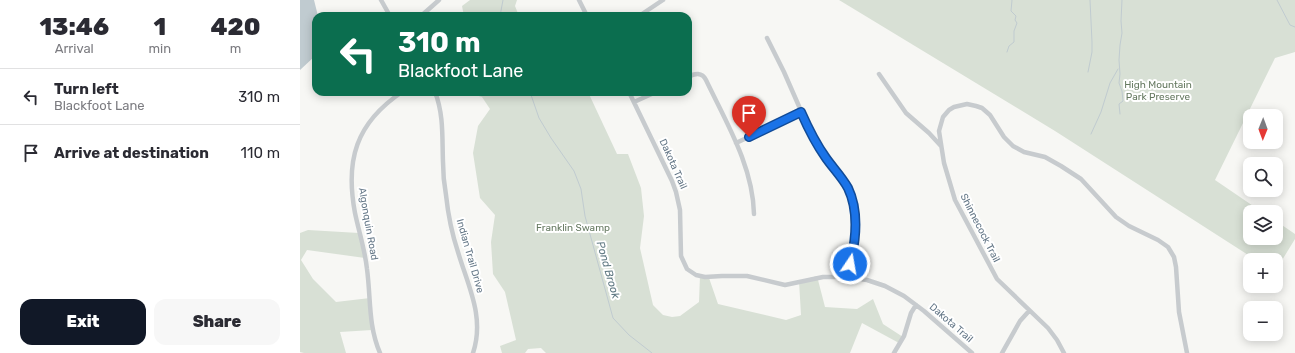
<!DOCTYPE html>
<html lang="en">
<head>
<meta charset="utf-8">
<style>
	body { margin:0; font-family:Rubik,sans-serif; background:#f7f7f7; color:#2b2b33; height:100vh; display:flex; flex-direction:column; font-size:15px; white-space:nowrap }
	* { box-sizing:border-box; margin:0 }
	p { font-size:13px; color:#7c7c81 }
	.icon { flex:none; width:22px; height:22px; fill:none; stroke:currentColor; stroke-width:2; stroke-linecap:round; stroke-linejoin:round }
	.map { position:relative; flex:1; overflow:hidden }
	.panel { display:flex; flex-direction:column; background:#fff; width:300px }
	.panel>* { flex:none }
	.guide { position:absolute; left:12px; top:12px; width:380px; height:84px; border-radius:12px; box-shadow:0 2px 10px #0003; background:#0b6e4f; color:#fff; overflow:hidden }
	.needle { width:26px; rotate:181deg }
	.fabs { position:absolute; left:943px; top:109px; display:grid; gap:8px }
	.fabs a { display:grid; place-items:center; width:40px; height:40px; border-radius:8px; background:#fff; box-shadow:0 2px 10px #0003; font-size:20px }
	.pin { position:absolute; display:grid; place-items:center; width:34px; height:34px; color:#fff; margin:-41px -17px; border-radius:50% 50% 50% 0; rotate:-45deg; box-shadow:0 0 4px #0007 }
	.pin .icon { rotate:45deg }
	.me { position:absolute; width:44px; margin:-22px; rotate:12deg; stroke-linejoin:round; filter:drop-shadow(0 0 3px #0008) }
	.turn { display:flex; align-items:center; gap:14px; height:84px; padding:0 20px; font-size:18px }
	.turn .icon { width:52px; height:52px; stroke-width:2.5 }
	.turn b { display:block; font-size:28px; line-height:34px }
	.eta { display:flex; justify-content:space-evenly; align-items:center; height:68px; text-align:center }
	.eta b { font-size:24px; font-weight:800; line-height:28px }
	.action { display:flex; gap:8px; margin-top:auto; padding:8px 20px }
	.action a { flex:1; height:46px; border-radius:12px; background:#111827; color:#fff; font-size:16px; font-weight:800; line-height:46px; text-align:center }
	.action a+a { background:#f7f7f7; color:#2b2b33 }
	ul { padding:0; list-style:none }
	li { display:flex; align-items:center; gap:12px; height:56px; padding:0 20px; border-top:1px solid #e1e1e2 }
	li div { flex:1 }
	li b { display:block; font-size:15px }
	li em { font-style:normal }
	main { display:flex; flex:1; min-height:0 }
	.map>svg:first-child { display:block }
	.green { fill:#d8e0d5 }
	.water { fill:#c0cbd0 }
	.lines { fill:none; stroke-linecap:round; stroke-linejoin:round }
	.stream { stroke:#c0cbd0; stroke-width:1 }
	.minor { stroke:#c7cbce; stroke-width:4.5 }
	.route-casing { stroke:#114b97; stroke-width:10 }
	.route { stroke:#1a73e8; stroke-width:7 }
	.labels { text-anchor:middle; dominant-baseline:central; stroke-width:4; stroke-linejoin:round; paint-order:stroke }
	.park-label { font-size:10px; fill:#657960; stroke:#fff }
	.street-label { font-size:10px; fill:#647787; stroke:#fff }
	.water-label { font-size:11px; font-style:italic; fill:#607983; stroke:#fff }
</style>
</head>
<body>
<main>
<section class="panel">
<div class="eta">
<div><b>13:46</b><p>Arrival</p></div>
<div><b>1</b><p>min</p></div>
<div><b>420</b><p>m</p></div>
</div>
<ul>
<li><svg class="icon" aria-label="left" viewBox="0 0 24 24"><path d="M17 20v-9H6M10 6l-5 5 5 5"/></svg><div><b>Turn left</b><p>Blackfoot Lane</p></div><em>310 m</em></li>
<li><svg class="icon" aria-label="arrive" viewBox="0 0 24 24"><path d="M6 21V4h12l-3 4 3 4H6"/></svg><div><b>Arrive at destination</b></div><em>110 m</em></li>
</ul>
<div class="action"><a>Exit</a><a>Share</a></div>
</section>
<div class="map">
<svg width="995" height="353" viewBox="0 0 995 353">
	<rect width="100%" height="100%" fill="#f7f7f4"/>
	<path class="green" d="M 170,0 L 217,0 L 215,6 L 219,16 L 164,16 L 162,6 Z
		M 539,0 L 995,0 L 995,52 L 975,58 L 915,180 L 962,212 L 950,212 L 950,238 L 976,238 L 976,221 L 995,234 L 995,239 L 976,270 L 976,260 L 956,260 L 755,131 Z
		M 166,92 L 288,92 L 317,154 L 328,154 L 341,188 L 344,216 L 340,248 L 353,305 L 363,315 L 372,317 L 380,316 L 399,302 L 400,276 L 408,275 L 418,304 L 486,320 L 501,315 L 499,281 L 517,276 L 525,307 L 557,309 L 573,299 L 583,324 L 603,337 L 599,343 L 562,323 L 550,353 L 246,353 L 241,348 L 228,349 L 225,353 L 202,353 L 200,346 L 216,340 L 205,292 L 193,274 L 191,242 L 195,215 L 180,198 L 173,153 L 178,126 L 190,109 L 182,97 Z
		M 8,230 L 59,233 L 65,258 L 7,250 L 1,260 L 13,279 L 36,302 L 70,298 L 72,330 L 40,332 L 46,353 L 4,353 L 0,352 L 0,233 Z"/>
	<path class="water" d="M 0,0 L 14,0 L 18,16 L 16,16 L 15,56 L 0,70 Z"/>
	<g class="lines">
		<path class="stream" d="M 977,0 L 990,25 L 995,27
			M 200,16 L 203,0
			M 707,52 L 709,46 L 714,42 L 714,31 L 717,23 L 715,20 L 716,16 L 711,11 L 712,0
			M 788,72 L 792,52 L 792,42 L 790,0
			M 230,92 L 239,118 L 251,138 L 274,171 L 281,189 L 285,216 L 313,318 L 329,335 L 352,353
			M 820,114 L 819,104 L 823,101 L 822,91 L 819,83 L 820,74 L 819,60 L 820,45 L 822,33 L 821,21 L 822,0
			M 791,134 L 801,112 L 810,83 L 818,69"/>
		<path class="minor" d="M 81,0 L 90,16
			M 279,0 L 287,16
			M 121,16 L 139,0
			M 339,16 L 363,0
			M 467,38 L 484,72 L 512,136 L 525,158 L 543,180 L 552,199 L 555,220 L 554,242 L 550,264 L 545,277
			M 579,74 L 606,113 L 629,133 L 641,146
			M 388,77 C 395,73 402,72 406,80 C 426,122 453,166 454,214
			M 135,92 C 144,115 142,138 143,162 C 143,173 144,184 146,195 C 148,214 152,234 158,252 C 168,286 185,317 173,353
			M 329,92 L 372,181 L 376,192 L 380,210 L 381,256 L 387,269 L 396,275 L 405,277 L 422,276 L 447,276 L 485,285 L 523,277 L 545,277 L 567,280 L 585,286 L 604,296 L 624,311 L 672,353
			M 334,102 L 356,92
			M 436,143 L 501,112
			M 80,353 C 68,325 71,299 67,269 C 65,250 59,232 55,213 C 45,160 56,123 102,92
			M 594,353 L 604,336 L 611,313 L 616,305
			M 702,353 L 720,321 L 729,311
			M 764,353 L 757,340 L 748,328 L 697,279 L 655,200 L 644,163 L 639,131 L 643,117 L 649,110 L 654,107 L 667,104 L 676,106 L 682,108 L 690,115 L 704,137 L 713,146 L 724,152 L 745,157 L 761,166 L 781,179 L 816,217 L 829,226 L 858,240 L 868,247 L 874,257 L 876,267 L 879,312 L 887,353"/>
	</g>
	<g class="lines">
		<g class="route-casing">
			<path id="route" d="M 449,137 L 501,112 C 508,128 516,144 526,158 C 533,168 542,177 548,188 C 559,211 556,240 550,264"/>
		</g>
		<use href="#route" class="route"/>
	</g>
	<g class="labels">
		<g class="park-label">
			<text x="858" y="85">High Mountain<tspan x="858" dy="12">Park Preserve</tspan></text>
			<text x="273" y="228">Franklin Swamp</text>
		</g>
		<g class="street-label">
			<text transform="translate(373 164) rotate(66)">Dakota Trail</text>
			<text transform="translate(68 224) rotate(80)">Algonquin Road</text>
			<text transform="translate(680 228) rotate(63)">Shinnecock Trail</text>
			<text transform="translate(170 256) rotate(74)">Indian Trail Drive</text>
			<text transform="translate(651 323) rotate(41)">Dakota Trail</text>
		</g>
		<g class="water-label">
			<text transform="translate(308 270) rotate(74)">Pond Brook</text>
		</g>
	</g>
</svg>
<div class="fabs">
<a><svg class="needle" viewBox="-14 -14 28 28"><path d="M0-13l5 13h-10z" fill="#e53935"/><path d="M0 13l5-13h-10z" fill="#7c7c81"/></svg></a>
<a><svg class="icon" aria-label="search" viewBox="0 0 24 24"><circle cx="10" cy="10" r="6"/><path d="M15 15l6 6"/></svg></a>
<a><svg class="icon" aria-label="layers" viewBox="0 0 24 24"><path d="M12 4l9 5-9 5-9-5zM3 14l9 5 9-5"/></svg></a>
<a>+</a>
<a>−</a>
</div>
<div class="pin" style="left:449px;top:137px;background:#d93025"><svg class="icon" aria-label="arrive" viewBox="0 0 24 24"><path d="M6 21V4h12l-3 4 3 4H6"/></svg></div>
<svg class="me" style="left:550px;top:264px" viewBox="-20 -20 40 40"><circle r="17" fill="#1a73e8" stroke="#fff" stroke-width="3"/><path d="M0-11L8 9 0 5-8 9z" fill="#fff"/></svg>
<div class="guide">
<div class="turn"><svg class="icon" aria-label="left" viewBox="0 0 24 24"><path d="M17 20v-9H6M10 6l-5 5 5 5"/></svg><div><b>310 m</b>Blackfoot Lane</div></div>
</div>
</div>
</main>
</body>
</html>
